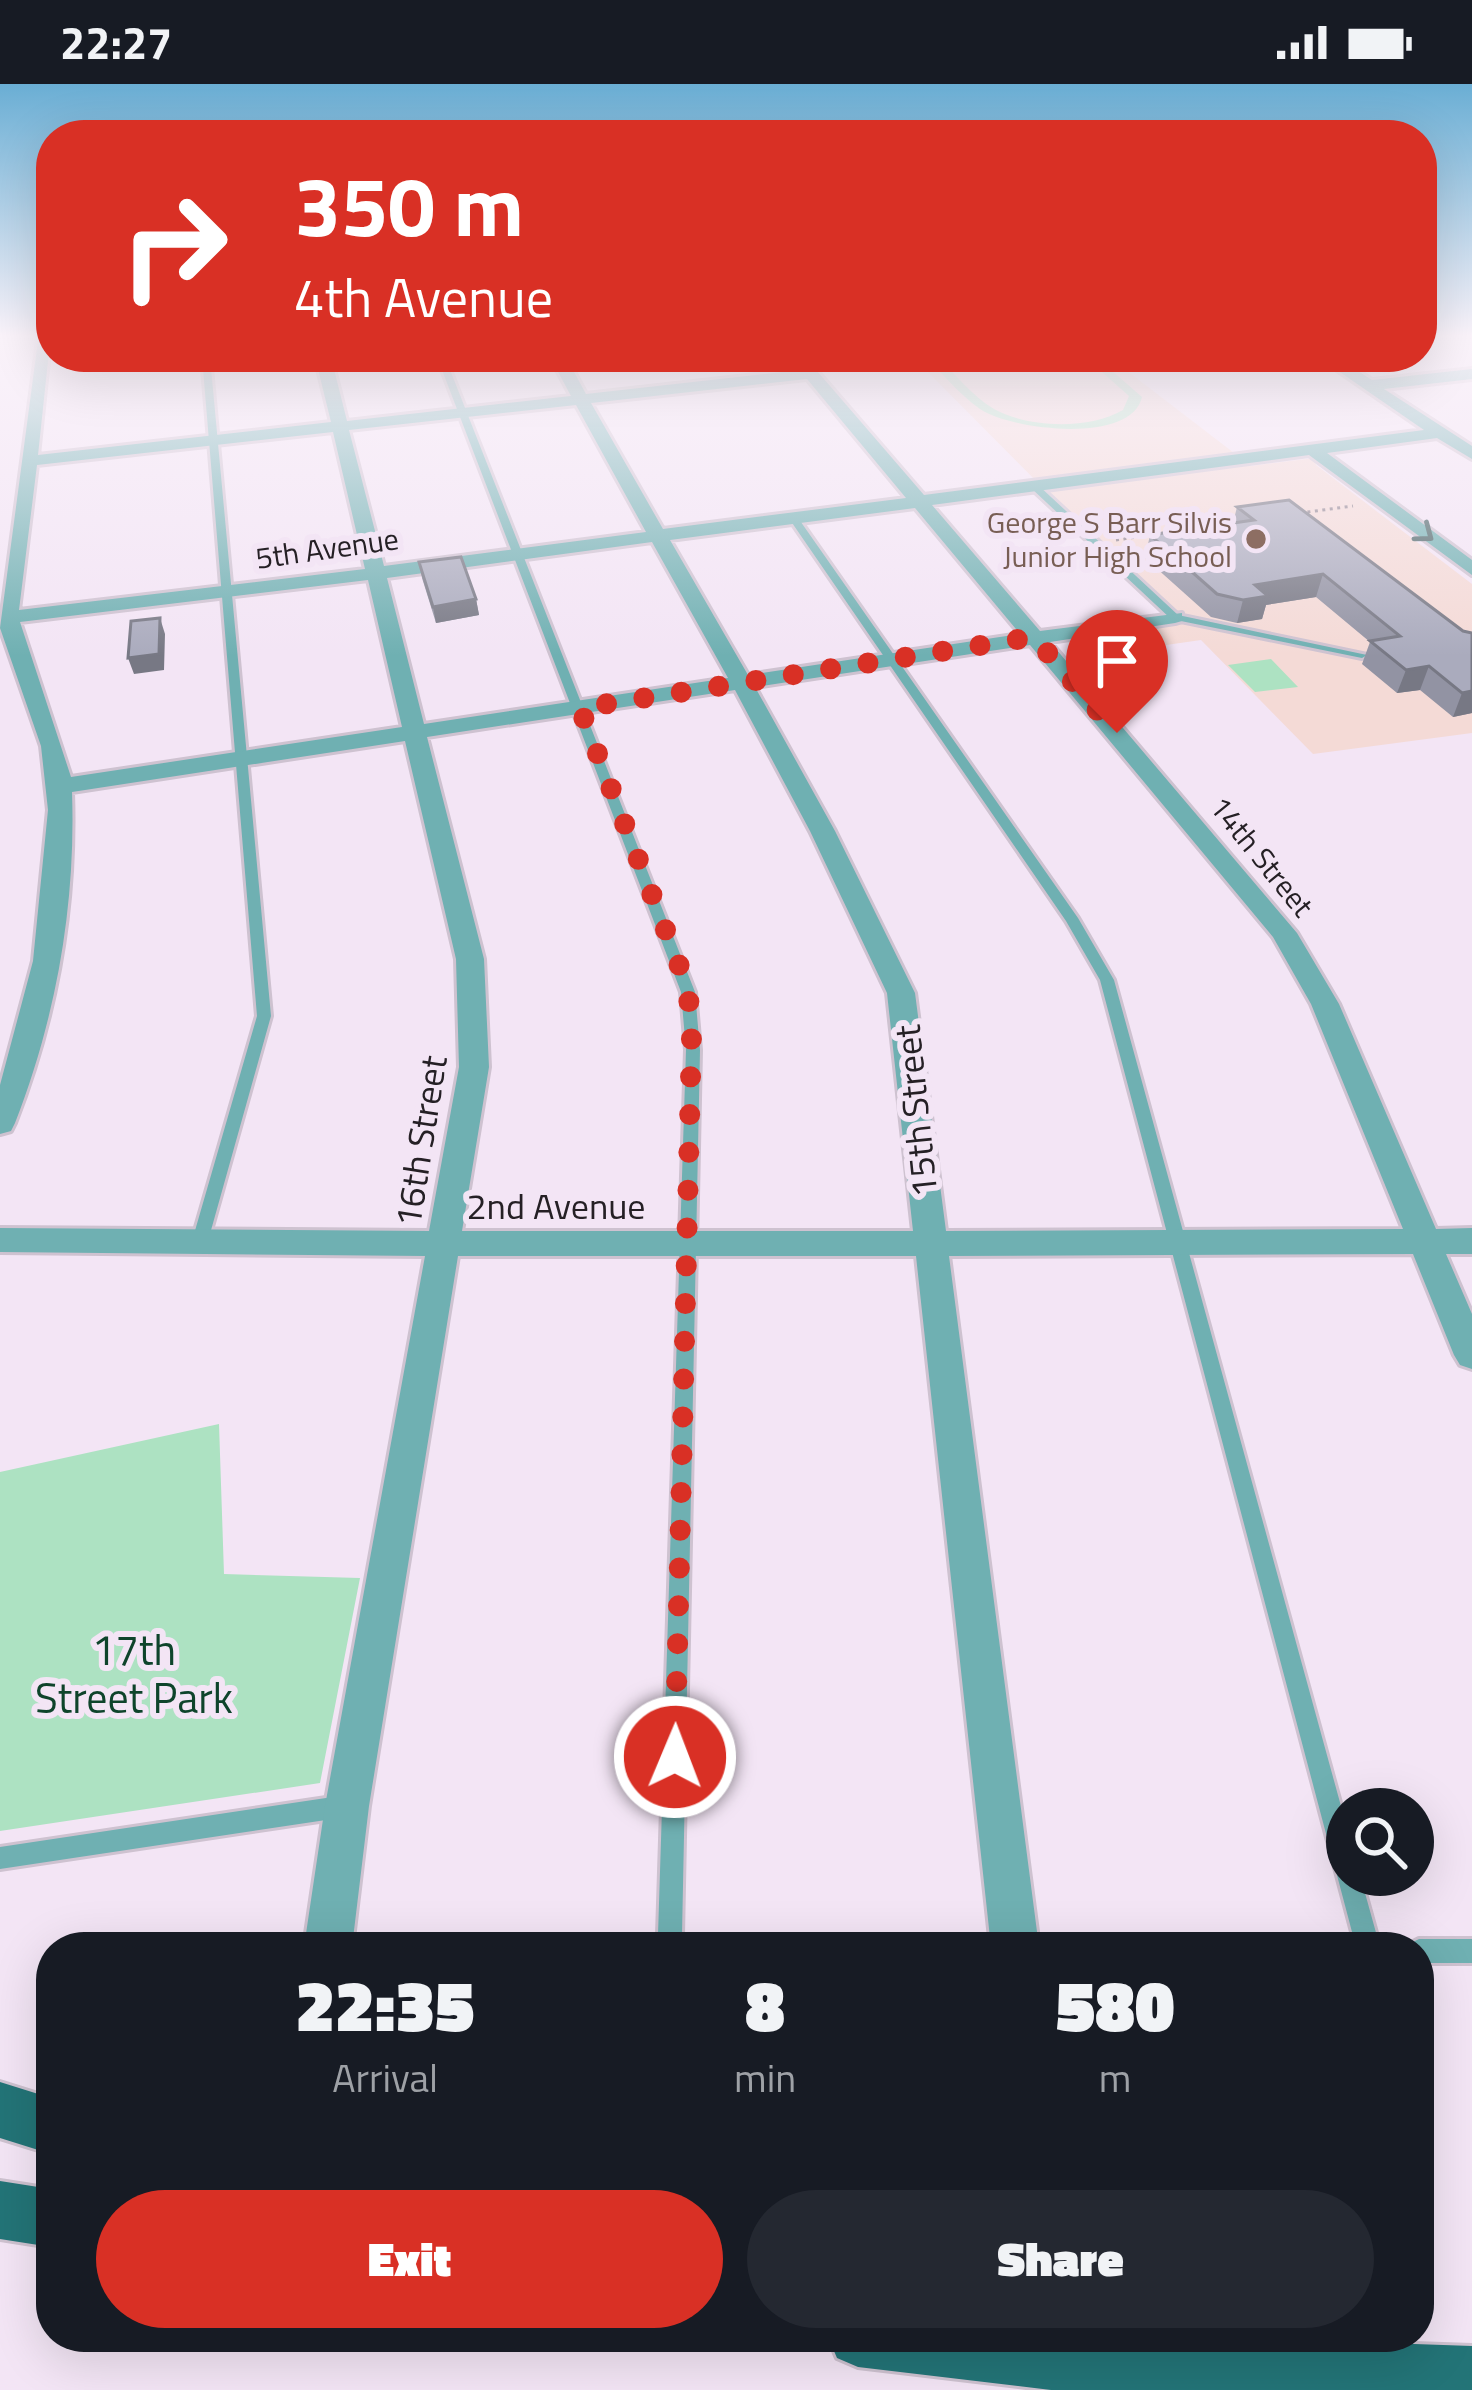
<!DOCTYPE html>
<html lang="en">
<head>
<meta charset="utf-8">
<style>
	body { margin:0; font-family:"Titillium Web",sans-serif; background:#242831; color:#f1f3f6; height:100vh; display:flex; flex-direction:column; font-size:45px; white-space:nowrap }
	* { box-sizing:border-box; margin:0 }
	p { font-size:39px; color:#9ea1a6 }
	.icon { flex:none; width:66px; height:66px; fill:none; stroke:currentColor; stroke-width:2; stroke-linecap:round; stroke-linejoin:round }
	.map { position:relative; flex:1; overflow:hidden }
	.drawer { position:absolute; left:36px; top:1848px; width:1398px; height:420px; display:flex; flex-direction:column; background:#171b24; border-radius:48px; box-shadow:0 12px 48px #0002 }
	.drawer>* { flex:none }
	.banner { position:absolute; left:36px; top:36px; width:1401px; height:252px; border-radius:48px; box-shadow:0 12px 48px #0002; background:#d93025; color:#fff; overflow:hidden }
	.tools { position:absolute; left:1326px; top:1704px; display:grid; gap:24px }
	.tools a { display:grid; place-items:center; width:108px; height:108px; border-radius:50%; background:#171b24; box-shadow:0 12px 48px #0002; font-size:60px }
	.pin { position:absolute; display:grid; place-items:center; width:102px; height:102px; color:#fff; margin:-123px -51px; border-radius:50% 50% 50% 0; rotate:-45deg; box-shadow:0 0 12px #0007 }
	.pin .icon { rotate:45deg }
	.me { position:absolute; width:132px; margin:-66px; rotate:1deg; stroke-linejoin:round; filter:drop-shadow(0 0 9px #0008) }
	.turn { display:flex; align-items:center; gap:42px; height:252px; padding:0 60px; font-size:54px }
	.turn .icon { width:156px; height:156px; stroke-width:2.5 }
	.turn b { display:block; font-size:84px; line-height:102px }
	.eta { display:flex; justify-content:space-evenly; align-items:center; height:204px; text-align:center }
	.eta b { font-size:72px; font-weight:800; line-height:84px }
	.cta { display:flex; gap:24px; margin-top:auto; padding:24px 60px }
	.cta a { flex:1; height:138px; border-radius:72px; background:#d93025; color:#fff; font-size:48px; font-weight:800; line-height:138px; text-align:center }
	.cta a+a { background:#242831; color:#f1f3f6 }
	.status { display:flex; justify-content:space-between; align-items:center; height:84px; padding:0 60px; background:#171b24; direction:ltr }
	.status svg { height:33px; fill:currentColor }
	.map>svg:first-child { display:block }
	.education { fill:#f4dad6 }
	.green { fill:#ade2c2 }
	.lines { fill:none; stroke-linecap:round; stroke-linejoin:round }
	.lane-casing { stroke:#cec2d0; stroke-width:6 }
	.street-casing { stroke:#cec2d0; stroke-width:6 }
	.primary-casing { stroke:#cec2d0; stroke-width:6 }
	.path { stroke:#8c828d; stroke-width:3; stroke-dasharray:3 4.5; stroke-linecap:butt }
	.lane { fill:#6fb0b2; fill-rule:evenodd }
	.street { fill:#6fb0b2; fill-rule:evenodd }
	.primary { fill:#237477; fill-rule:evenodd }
	.wall { fill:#9293a3 }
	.shaded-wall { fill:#777884 }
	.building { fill:#aaabbd; stroke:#777884; stroke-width:3 }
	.oneway { stroke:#466164 }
	.route { stroke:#d93025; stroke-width:21; stroke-dasharray:0 37.8 }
	.education-dot { fill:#8d6e63; stroke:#f3e5f5; stroke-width:4.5 }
	.labels { text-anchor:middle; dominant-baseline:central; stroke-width:12; stroke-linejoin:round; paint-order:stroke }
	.far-education-label { font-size:30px; fill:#785e54; stroke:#f3e5f5; text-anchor:end }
	.far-street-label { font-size:30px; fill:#252025; stroke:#f3e5f5 }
	.street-label { font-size:36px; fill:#252025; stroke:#f3e5f5 }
	.near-park-label { font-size:42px; fill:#0e442b; stroke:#f3e5f5 }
</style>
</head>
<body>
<div class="status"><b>22:27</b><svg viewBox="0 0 49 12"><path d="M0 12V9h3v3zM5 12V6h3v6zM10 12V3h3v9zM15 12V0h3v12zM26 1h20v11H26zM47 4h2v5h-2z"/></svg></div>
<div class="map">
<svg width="1472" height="2306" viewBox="0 0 1472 2306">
	<rect width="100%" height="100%" fill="#f3e5f5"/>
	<path class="education" d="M 913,273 L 1109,273 L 1251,382 L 1314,374 L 1316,381 L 1472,500 L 1472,649 L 1313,670 L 1201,556 L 1083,573 L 1064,553 L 1184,534 L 1049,410 Z"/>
	<path class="green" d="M 926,273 L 938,273 C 955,290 972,312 994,325 C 1028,344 1089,346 1123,326 L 1129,312 L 1085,273 L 1096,273 L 1142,313 C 1131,361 1011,346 980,325 C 960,311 943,290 926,273 Z
		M 1271,575 L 1298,603 L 1255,608 L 1228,581 Z
		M 219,1340 L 224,1490 L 360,1494 L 320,1699 L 0,1747 L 0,1388 Z"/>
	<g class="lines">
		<g class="lane-casing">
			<path id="lane" d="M 202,273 L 210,273 L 271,932 L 208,1157 L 206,1161 L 194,1161 L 192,1157 L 257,932 Z
				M 437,273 L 445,273 L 695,908 L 700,966 L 682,1851 L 859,1851 L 867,1855 L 871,1863 L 479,1863 L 483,1855 L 491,1851 L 658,1851 L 686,966 L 681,908 Z
				M 1031,400 L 1037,400 L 1178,531 L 1367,571 L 1362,574 L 1171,535 L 1031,404 Z
				M 790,431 L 796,431 L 1078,834 L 1114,896 L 1347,1744 L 1347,1791 L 1360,1791 L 1380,1863 L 1356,1863 L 1100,896 L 1066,837 L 788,433 Z
				M 346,1711 L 354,1714 L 357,1722 L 354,1730 L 346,1733 L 0,1785 L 0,1763 Z
				M 1419,1855 L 1472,1855 L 1472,1879 L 1419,1879 L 1419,1863 L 1409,1863 L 1411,1859 Z"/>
		</g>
		<g class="street-casing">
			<path id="street" d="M 39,249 L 51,249 L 38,371 L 331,338 L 315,273 L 331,273 L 347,337 L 571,312 L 550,273 L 566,273 L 586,310 L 800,286 L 789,273 L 805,273 L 924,411 L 1424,346 L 1318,273 L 1336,273 L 1372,296 L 1472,285 L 1472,295 L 1384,305 L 1472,362 L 1472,375 L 1437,354 L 1327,369 L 1472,476 L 1472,491 L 1309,371 L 932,421 L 1040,547 L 1182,529 L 1182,537 L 1175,539 L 1050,558 L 1297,849 L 1339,920 L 1436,1145 L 1472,1144 L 1472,1170 L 1446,1170 L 1472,1230 L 1472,1285 L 1460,1281 L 1454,1271 L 1413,1170 L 949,1172 L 1039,1863 L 991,1863 L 916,1172 L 458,1172 L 369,1722 L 352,1863 L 304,1863 L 325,1722 L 425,1172 L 0,1168 L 0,1144 L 429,1147 L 459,983 L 456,875 L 405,657 L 72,708 C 76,821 56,934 15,1039 L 11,1047 L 0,1050 L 0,1001 L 33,877 L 48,726 L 41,662 L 0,544 ZM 807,295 L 906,414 L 663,445 L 591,319 ZM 576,321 L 646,448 L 384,482 L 349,346 ZM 333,348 L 365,485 L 19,526 L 37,381 ZM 915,424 L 1020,550 L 748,591 L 670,456 ZM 652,458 L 728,594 L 424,640 L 387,494 ZM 368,496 L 402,643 L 71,693 L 20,538 ZM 1030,561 L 1273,853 L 1311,920 L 1403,1145 L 946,1147 L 915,909 L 835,747 L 755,603 ZM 735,606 L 810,747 L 887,909 L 913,1147 L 462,1147 L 489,983 L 484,875 L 427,653 Z"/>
		</g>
		<g class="primary-casing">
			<path id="primary" d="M 0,1998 L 51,2014 L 51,2070 L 0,2054 Z
				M 0,2097 L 51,2105 L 51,2163 L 0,2155 Z
				M 828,2253 L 1208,2253 L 1472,2262 L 1472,2306 L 1051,2306 L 858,2283 L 837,2274 Z"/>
		</g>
		<path class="path" d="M 1300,429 L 1353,422
			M 1116,456 L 1240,438"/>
		<use href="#lane" class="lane"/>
		<use href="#street" class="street"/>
		<use href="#primary" class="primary"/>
	</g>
	<path class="wall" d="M 1237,423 L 1463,547 L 1472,629 L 1453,633 L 1420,606 L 1397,609 L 1362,580 L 1370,558 L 1316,513 L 1266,521 L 1262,535 L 1237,539 L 1211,533 L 1145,474 L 1150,451 L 1233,439 Z
		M 419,478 L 476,515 L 479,531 L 436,539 L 422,494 Z"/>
	<path class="shaded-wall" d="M 1323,490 L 1316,513 L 1266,521 L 1262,535 L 1237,539 L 1243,516 L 1255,501 Z
		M 476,515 L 479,531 L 436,539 L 433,523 Z
		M 160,534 L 165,550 L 164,586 L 134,590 L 128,574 Z
		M 1429,582 L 1420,606 L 1397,609 L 1406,586 Z
		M 1472,607 L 1472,629 L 1453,633 L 1462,609 Z"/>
	<path class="building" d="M 1289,416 L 1463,547 L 1472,549 L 1472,607 L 1462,609 L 1429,582 L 1406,586 L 1370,557 L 1400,552 L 1323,490 L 1255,501 L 1268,512 L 1243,516 L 1217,510 L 1150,451 L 1254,436 L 1237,423 Z
		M 461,473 L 476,515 L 433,523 L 419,478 Z
		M 160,534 L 159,570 L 128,574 L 131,537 Z"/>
	<defs><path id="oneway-chevron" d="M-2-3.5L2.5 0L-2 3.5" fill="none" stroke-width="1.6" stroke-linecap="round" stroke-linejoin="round" transform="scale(3)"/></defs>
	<use class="oneway" href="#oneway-chevron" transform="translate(1425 450) rotate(37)"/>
	<linearGradient id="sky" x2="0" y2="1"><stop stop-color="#6aaed4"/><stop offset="0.44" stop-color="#faf3fa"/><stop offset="1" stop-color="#faf3fa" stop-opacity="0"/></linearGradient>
	<rect width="1472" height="572" fill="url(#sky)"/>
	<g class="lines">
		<path class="route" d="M 675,1673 L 692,930 L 681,886 L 580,624 L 1034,553 L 1117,649"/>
	</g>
	<circle class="education-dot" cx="1256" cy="455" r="12"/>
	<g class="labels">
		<g class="far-education-label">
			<text x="1232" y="438">George S Barr Silvis<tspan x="1232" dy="34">Junior High School</tspan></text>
		</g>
		<g class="far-street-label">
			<text transform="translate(327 464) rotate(-8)">5th Avenue</text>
			<text transform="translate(1262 772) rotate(51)">14th Street</text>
		</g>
		<g class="street-label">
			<text transform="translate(915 1027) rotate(-96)">15th Street</text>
			<text transform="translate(420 1057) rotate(-81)">16th Street</text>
			<text x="556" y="1121">2nd Avenue</text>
		</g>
		<g class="near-park-label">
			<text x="134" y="1565">17th<tspan x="134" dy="48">Street Park</tspan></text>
		</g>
	</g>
</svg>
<div class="tools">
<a><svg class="icon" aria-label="search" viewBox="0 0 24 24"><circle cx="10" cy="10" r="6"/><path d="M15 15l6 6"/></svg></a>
</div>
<div class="pin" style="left:1117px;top:649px;background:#d93025"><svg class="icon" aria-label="arrive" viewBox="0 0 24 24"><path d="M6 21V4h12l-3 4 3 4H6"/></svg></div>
<svg class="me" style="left:675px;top:1673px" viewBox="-20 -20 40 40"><circle r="17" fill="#d93025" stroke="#fff" stroke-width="3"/><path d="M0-11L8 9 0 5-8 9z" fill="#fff"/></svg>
<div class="banner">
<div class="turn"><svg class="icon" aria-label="right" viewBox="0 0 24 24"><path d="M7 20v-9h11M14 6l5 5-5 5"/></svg><div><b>350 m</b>4th Avenue</div></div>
</div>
<section class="drawer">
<div class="eta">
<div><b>22:35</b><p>Arrival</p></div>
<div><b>8</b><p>min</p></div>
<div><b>580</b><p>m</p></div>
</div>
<div class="cta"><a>Exit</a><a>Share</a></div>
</section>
</div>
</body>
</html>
